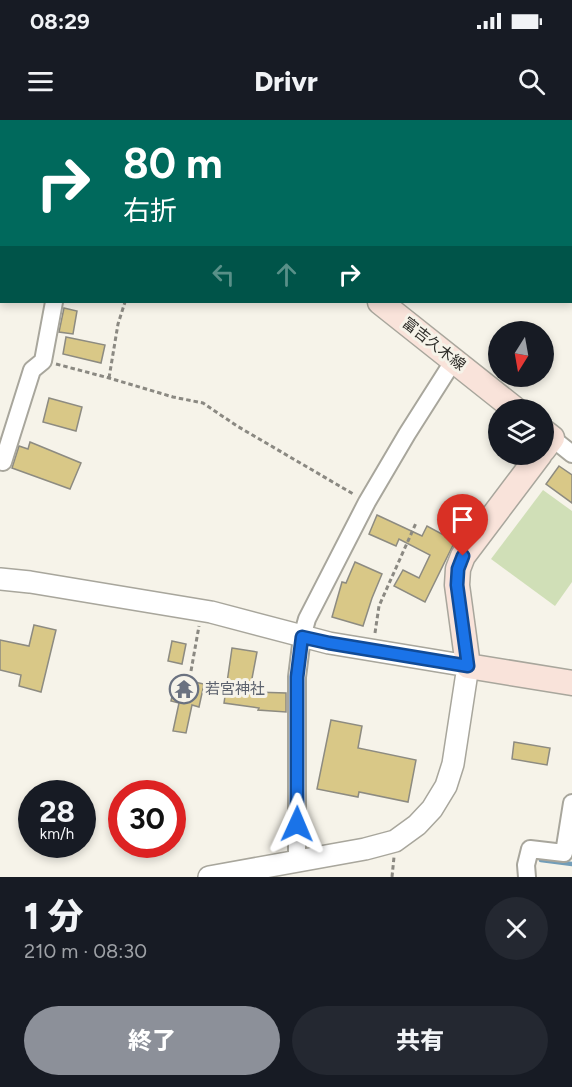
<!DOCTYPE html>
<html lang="ja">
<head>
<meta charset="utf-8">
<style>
	body { margin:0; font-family:Figtree,"Noto Sans JP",sans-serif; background:#242831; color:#f1f3f6; height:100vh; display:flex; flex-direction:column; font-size:22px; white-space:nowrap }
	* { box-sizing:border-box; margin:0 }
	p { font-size:20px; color:#9ea1a6 }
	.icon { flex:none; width:33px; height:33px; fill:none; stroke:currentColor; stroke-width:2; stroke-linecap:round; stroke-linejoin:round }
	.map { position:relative; height:757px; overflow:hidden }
	.details { display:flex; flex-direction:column; background:#171b24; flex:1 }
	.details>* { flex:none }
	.guide { position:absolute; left:0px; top:0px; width:573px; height:183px; box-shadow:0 3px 9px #0003; background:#00695c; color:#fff; overflow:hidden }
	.needle { width:39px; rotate:191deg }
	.controls { position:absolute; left:488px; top:201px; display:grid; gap:12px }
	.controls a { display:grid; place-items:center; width:66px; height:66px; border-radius:50%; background:#171b24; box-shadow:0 3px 9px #0003; font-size:30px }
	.speed { position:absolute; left:18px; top:660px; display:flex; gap:12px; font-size:30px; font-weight:700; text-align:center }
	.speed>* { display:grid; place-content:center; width:78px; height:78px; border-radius:50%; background:#171b24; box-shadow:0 3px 9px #0003; line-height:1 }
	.speed small { font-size:15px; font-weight:400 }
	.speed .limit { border:9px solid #d22; background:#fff; color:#111 }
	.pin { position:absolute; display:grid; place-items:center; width:51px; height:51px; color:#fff; margin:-62px -26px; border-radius:50% 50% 50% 0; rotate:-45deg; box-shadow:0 0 6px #0007 }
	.pin .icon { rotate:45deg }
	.me { position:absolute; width:66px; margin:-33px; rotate:1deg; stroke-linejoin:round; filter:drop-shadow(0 0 4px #0008) }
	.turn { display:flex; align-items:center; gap:21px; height:126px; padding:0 24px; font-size:27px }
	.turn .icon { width:78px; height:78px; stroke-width:2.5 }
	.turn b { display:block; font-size:42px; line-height:51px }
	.lanes { display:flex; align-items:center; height:57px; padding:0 24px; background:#0003; justify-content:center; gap:30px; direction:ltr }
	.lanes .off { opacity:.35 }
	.round { display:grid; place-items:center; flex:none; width:63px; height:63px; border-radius:32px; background:#242831 }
	.summary { display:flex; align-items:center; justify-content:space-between; height:102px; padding:0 24px }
	h1 { font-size:36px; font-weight:800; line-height:45px }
	.action { display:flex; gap:12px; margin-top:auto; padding:12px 24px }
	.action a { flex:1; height:69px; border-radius:36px; background:#8c9099; color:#fff; font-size:24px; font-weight:800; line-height:69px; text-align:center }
	.action a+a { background:#242831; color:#f1f3f6 }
	.status { display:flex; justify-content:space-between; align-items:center; height:42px; padding:0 30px; background:#171b24; direction:ltr }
	.status svg { height:16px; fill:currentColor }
	header { display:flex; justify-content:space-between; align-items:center; height:78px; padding:0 24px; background:#171b24; font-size:27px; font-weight:800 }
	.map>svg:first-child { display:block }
	.green { fill:#d0dfb7 }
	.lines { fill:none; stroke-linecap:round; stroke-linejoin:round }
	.stream { stroke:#729db8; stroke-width:4.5 }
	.building { fill:#d9c887; stroke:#8d8b81; stroke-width:1.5 }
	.minor-casing { stroke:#a8a69c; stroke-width:20 }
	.tertiary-casing { stroke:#a8a69c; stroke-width:24 }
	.secondary-casing { stroke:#a8a69c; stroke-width:27 }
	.path { stroke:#8b8982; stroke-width:3; stroke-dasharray:4.5 3; stroke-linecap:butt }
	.minor { stroke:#fff; stroke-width:16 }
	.tertiary { stroke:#fff; stroke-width:21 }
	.secondary { stroke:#f9e3da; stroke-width:24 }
	.route-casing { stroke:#114b97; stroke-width:15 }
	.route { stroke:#1a73e8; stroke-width:10 }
	.labels { text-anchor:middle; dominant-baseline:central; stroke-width:6; stroke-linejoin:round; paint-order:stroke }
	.street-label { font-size:15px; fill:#2f2e2a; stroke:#f6f3e9 }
	.worship-label { font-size:15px; fill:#5b616d; stroke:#f6f3e9; text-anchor:start }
</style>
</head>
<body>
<div class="status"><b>08:29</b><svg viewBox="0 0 49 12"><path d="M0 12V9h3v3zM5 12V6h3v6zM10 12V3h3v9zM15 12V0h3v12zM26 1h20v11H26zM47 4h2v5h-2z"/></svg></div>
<header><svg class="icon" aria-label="menu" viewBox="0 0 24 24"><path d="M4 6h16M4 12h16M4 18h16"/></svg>Drivr<svg class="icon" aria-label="search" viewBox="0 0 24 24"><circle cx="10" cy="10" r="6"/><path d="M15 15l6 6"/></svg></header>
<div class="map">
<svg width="572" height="757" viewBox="0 0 572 757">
	<rect width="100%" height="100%" fill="#f6f3e9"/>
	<path class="green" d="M 543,370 L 572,391 L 572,462 L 555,486 L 491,439 Z"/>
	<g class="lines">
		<path class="stream" d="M 570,2 L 570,0
			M 572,73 L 572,75
			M 541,740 L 572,744"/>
	</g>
	<path class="building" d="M 64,188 L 77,191 L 73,214 L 59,212 Z
		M 66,217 L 105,225 L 101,243 L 63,234 Z
		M 49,278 L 82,287 L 76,311 L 43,302 Z
		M 30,322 L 81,343 L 70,369 L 12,348 L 19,326 L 28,329 Z
		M 559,346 L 572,355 L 572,383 L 546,364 Z
		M 377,395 L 422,416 L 427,406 L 455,421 L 425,482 L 394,466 L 403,450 L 419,458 L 430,435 L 399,419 L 396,426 L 369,414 Z
		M 355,442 L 382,454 L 372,478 L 363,506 L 332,497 L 342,462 L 346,463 Z
		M 34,505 L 56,510 L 41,572 L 19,566 L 21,555 L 0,550 L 0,520 L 29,526 Z
		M 172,521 L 186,524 L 182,544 L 168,541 Z
		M 232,528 L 257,532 L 250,569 L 255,570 L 254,572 L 286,573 L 286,592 L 258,590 L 259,588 L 224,583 Z
		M 176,558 L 204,564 L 199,587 L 192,585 L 186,613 L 173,611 L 179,583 L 171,581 Z
		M 331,600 L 362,606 L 358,628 L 416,640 L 408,682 L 359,672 L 358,677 L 317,669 Z
		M 514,622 L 550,628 L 547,645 L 512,639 Z"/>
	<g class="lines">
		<g class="minor-casing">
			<path id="minor" d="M 559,2 L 560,0
				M 572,111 L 572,112
				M 552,318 L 572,334
				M 3,342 L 32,250 L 43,241 L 54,182
				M 297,741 L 297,557 L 302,517 L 307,499 L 367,382 L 407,314 L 454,240
				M 527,757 L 526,745 L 530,729 L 564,733 L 572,683"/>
		</g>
		<g class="tertiary-casing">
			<path id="tertiary" d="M 275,2 L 276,0
				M 0,459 L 30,462 L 211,492 L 329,523 L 468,546 L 453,644 L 446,666 L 432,689 L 417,705 L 395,721 L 365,729 L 209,757"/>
		</g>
		<g class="secondary-casing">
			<path id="secondary" d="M 150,0 L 152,2
				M 380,182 L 516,290
				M 543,311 L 552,318 L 543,330
				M 540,334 L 463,436 L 458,449 L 457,465 L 468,546 L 572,563"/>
		</g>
		<path class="path" d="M 56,244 L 109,258 L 173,277 L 203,283 L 237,306 L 355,375
			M 109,258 L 118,204 L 125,182
			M 375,513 L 379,486 L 416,403
			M 191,551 L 199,506
			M 392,757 L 394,737"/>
		<use href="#minor" class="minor"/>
		<use href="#tertiary" class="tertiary"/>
		<use href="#secondary" class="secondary"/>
	</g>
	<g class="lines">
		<g class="route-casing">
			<path id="route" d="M 297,704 L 297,557 L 302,517 L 329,523 L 468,546 L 457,465 L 458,449 L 463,436"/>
		</g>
		<use href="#route" class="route"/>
	</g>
	<defs>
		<g id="temple-ring" transform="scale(1.5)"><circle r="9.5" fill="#f6f3e9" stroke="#6b7280" stroke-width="1.5"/><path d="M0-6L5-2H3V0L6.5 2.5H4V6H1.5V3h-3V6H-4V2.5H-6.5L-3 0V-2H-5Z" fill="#6b7280"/></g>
	</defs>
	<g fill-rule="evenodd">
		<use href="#temple-ring" x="184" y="569"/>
	</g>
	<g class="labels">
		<g class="street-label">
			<text transform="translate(434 224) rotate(38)">富吉久木線</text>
		</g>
		<g class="worship-label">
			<text x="205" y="569">若宮神社</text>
		</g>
	</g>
</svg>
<div class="controls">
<a><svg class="needle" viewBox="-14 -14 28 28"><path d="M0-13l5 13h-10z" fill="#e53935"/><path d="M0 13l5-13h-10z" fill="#9ea1a6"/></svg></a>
<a><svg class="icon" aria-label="layers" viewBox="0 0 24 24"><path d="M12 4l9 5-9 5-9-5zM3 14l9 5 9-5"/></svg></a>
</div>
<div class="speed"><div>28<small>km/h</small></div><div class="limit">30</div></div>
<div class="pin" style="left:463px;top:436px;background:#d93025"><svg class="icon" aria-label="arrive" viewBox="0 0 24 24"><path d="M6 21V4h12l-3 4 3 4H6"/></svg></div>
<svg class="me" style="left:297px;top:704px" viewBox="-20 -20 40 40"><path d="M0-17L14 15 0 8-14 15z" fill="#1a73e8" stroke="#fff" stroke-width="4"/></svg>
<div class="guide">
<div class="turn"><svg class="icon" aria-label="right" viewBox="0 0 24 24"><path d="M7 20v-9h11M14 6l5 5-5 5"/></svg><div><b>80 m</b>右折</div></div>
<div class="lanes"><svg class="icon off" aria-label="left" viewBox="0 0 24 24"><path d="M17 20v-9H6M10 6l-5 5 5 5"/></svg><svg class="icon off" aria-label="ahead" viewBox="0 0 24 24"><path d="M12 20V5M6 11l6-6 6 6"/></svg><svg class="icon" aria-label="right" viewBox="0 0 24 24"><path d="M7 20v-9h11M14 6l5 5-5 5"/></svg></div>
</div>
</div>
<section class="details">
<div class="summary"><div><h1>1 分</h1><p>210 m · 08:30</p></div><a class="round"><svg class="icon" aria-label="close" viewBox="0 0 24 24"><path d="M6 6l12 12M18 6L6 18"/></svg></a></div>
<div class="action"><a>終了</a><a>共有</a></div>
</section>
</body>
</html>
